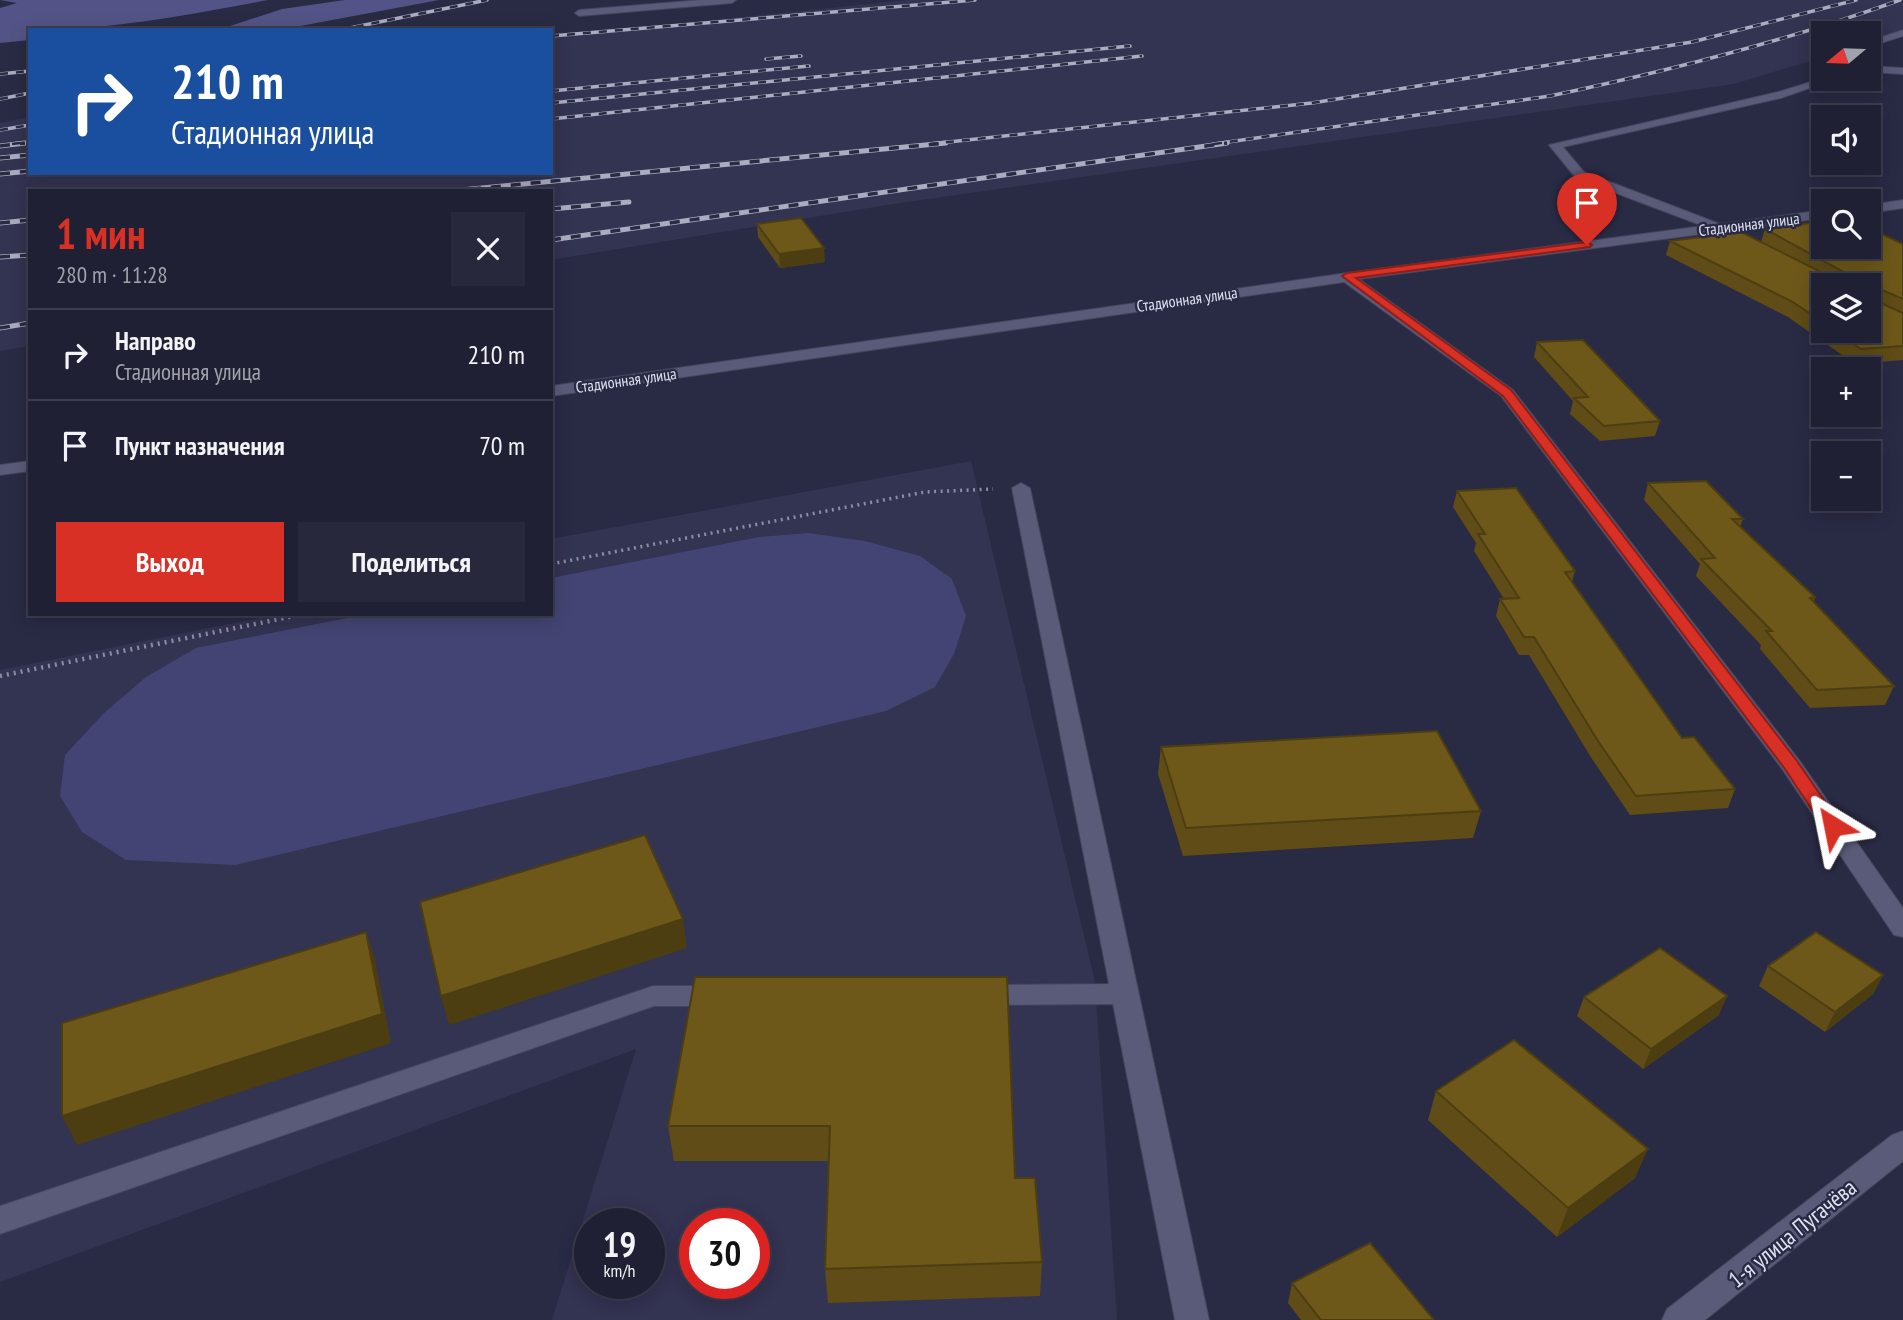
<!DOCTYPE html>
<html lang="ru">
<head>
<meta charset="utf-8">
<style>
	body { margin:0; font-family:"PT Sans Narrow",sans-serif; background:#27283b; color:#f1f3f6; height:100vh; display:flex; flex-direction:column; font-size:26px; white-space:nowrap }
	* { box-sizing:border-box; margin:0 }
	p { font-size:23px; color:#a1a3ac }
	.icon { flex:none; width:38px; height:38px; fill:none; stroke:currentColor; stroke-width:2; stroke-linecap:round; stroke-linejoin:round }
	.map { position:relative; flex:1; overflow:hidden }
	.side { position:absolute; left:28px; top:189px; width:525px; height:427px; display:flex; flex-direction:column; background:#1f2033; border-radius:0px; box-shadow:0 4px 18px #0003,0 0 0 2px #3c3e4e }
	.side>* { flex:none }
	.guide { position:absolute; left:28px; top:28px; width:525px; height:147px; border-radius:0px; box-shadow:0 4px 18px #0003,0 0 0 2px #3c3e4e; background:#1a4fa0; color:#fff; overflow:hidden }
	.needle { width:46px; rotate:251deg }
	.controls { position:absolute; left:1811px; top:21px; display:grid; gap:14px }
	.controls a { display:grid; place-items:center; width:70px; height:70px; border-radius:0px; background:#1f2033; box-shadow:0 4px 18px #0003,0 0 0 2px #3c3e4e; font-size:35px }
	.speed { position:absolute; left:574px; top:1208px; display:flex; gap:14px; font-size:35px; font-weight:700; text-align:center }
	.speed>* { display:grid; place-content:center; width:91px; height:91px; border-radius:50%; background:#1f2033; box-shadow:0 4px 18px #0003,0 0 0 2px #3c3e4e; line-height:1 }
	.speed small { font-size:18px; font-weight:400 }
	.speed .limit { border:10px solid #d22; background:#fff; color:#111 }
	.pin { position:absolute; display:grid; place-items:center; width:60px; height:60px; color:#fff; margin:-72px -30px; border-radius:50% 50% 50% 0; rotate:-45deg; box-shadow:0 0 7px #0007 }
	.pin .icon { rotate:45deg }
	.me { position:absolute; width:77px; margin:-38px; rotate:325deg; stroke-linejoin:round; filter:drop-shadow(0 0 5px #0008) }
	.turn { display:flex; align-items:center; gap:24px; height:147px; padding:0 28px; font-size:32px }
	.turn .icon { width:91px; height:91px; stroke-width:2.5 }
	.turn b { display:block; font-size:49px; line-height:60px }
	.round { display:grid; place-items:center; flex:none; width:74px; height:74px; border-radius:0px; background:#27283b }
	.headline { display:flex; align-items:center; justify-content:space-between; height:119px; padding:0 28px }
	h1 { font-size:42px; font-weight:600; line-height:52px; color:#d93025 }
	.cta { display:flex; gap:14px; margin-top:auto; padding:14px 28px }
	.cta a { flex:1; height:80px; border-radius:0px; background:#d93025; color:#fff; font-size:28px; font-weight:600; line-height:80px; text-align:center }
	.cta a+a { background:#27283b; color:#f1f3f6 }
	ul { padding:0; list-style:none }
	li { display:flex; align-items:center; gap:21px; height:91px; padding:0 28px; border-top:2px solid #3c3e4e }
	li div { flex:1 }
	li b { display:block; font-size:26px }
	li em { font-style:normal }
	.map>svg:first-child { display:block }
	.built { fill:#333352; fill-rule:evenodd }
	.green { fill:#444474 }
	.forest { fill:#535387 }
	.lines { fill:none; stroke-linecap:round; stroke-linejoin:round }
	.minor-casing { stroke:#44445a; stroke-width:2 }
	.path-far1 { stroke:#8c8ea3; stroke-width:3.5; stroke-dasharray:2 4.5; stroke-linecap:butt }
	.path { stroke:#8c8ea3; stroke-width:4.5; stroke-dasharray:2 5; stroke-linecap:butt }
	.minor { fill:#5a5b78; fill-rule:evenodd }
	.rail-far1-casing { stroke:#aaacbf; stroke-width:3.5 }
	.rail-casing { stroke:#aaacbf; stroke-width:5 }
	.rail-far1 { stroke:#292a44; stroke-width:2.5; stroke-dasharray:8; stroke-linecap:butt }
	.rail { stroke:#292a44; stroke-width:3.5; stroke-dasharray:10; stroke-linecap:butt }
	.wall { fill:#5f4c16; fill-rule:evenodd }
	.shaded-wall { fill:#4d3e12 }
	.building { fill:#6e5819; stroke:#4d3e12; stroke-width:2 }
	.route { fill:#d93025; stroke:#8d1f18; stroke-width:2 }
	.labels { text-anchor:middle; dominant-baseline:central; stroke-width:5; stroke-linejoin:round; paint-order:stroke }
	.far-street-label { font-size:16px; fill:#e0e2f3; stroke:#292a44 }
	.near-street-label { font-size:23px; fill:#e0e2f3; stroke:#292a44 }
</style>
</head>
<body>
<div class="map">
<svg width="1903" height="1320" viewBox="0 0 1903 1320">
	<rect width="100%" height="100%" fill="#292a44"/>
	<path class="built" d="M 907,0 L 1903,0 L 1903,33 L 1869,44 L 1869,33 L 1824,33 L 1823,57 L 1734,84 L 900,203 L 551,260 L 551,191 L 30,191 L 30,346 L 0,351 L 0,123 L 30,117 L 30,173 L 551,173 L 551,37 Z
		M 971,461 L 1095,982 L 1117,1320 L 552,1320 L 636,1049 L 0,1282 L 0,670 L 279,614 L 551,614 L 551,539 ZM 590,1223 L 649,1223 L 649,1283 L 590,1283 ZM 695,1223 L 754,1223 L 754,1283 L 695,1283 Z"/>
	<path class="green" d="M 808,533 L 865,541 L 920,556 L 952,579 L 966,616 L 954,654 L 935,687 L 886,711 L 235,865 L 126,860 L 82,832 L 60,796 L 65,755 L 103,714 L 146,677 L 196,648 L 367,614 L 551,614 L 551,578 L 759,537 Z"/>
	<path class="forest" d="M 0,0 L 268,0 C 189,15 110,30 30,30 L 30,40 L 0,43 L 0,8 L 17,3 Z
		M 345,0 L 439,0 L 279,30 L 204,30 L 227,27 L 282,9 Z"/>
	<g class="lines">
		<g class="minor-casing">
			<path id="minor" d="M 701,0 L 736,0 L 732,3 L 579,16 L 575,13 L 579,10 Z
				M 1903,30 L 1903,36 L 1869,47 L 1869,41 Z
				M 1869,66 L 1903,68 L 1903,74 L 1869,72 Z
				M 1824,78 L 1836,79 L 1781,98 L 1563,147 L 1584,172 L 1720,224 L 1824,210 L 1824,218 L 1359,279 L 1513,390 L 1799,760 L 1903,908 L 1903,937 L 1894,935 L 1783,770 L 1501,396 L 1344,282 L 551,396 L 551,386 L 1347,273 L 1703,226 L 1576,178 L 1549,145 L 1778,92 Z
				M 1903,200 L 1903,208 L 1869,213 L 1869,205 Z
				M 30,461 L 30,471 L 0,475 L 0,465 Z
				M 1021,483 L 1030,488 L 1209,1320 L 1175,1320 L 1113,1004 L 981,1005 L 971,1002 L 967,995 L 971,988 L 981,985 L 1109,984 L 1012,488 Z
				M 653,986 L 718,986 L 728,989 L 732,996 L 728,1003 L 718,1006 L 654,1006 L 0,1234 L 0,1206 Z
				M 1903,1131 L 1903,1161 L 1705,1320 L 1662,1320 L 1667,1309 L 1892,1135 Z"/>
		</g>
		<path class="path-far1" d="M 551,564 L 925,492 L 993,489"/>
		<path class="path" d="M 0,676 L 304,614"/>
		<use href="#minor" class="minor"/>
		<g class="rail-far1-casing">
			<path id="rail-far1" d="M 340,30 L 487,0
				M 551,36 L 975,0
				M 766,59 L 801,56
				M 0,74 L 30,71
				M 551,91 L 809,66
				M 0,99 L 30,93
				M 551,103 L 1130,46
				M 551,119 L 1142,56
				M 0,130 L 30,125
				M 12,144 L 30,142
				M 930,144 L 1312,103 L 1692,42 L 1856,0
				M 1214,144 L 1550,96 C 1669,71 1786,41 1900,0"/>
		</g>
		<g class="rail-casing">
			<path id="rail" d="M 0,146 L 25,143
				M 0,158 L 30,155
				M 0,174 L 30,171
				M 451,191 L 946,143
				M 551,209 L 629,202
				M 0,223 L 30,220
				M 551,240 L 1227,143
				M 0,257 L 30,255
				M 0,328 L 30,323"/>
		</g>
		<use href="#rail-far1" class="rail-far1"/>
		<use href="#rail" class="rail"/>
	</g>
	<path class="wall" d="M 757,224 L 825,262 L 780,268 L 758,237 Z
		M 1765,229 L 1903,244 L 1903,360 L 1855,364 L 1788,317 L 1666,255 L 1670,241 L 1761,242 ZM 1824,285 L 1869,331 L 1824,331 Z
		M 1537,342 L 1660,421 L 1655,436 L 1600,441 L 1570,414 L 1573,401 L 1534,357 Z
		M 1648,483 L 1743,519 L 1740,527 L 1815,597 L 1814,602 L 1894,686 L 1885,705 L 1810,708 L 1760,649 L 1761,645 L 1696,576 L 1700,564 L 1644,500 Z
		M 1457,491 L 1575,571 L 1572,582 L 1682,738 L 1735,789 L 1728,808 L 1630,815 L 1592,759 L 1529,655 L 1519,655 L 1496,616 L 1500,599 L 1504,599 L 1474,551 L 1476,543 L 1453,507 Z
		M 1161,747 L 1481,811 L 1473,838 L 1183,856 L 1158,774 Z
		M 1768,966 L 1883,975 L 1873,994 L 1825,1032 L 1759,986 Z
		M 695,977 L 1015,1178 L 1042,1262 L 1040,1296 L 828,1303 L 825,1269 L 829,1161 L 674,1161 L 668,1126 Z
		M 1584,997 L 1719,1015 L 1643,1069 L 1577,1016 Z
		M 1436,1091 L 1635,1178 L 1557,1237 L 1428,1120 Z
		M 1292,1283 L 1434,1320 L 1301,1320 L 1288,1303 Z"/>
	<path class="shaded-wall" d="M 824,248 L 825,262 L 780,268 L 779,254 Z
		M 683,919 L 687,948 L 449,1025 L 441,996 Z
		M 366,932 L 375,960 L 391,1043 L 77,1145 L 62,1116 Z
		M 1883,975 L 1873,994 L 1825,1032 L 1835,1012 Z
		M 1727,996 L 1719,1015 L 1643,1069 L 1651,1049 Z
		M 1648,1149 L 1635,1178 L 1557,1237 L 1568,1208 Z"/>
	<path class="building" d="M 801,218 L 824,248 L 779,254 L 757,224 Z
		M 1824,221 L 1824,247 L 1869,247 L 1869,228 L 1903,244 L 1903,299 L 1875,287 L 1872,289 L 1872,299 L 1903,313 L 1903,346 L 1861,349 L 1834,331 L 1869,331 L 1869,285 L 1824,285 L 1824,323 L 1793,302 L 1670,241 L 1741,232 L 1829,276 L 1842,271 L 1765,229 Z
		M 1583,340 L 1660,421 L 1604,426 L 1574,398 L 1588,397 L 1537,342 Z
		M 1706,481 L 1743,519 L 1732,519 L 1815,597 L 1810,598 L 1894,686 L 1817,690 L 1766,631 L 1772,631 L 1701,559 L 1715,558 L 1648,483 Z
		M 1516,488 L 1575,571 L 1565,572 L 1682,738 L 1694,737 L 1735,789 L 1636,796 L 1598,741 L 1534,637 L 1524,637 L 1500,599 L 1519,598 L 1478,534 L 1485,534 L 1457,491 Z
		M 1437,731 L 1481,811 L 1186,828 L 1161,747 Z
		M 645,835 L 683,919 L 441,996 L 420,902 Z
		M 366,932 L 382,1014 L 62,1116 L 62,1023 Z
		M 1816,932 L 1883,975 L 1835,1012 L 1768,966 Z
		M 1660,948 L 1727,996 L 1651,1049 L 1584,997 Z
		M 695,977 L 1007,977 L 1015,1178 L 1035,1178 L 1042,1262 L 825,1269 L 830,1126 L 668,1126 Z
		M 1514,1040 L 1648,1149 L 1568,1208 L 1436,1091 Z
		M 1370,1243 L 1434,1320 L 1321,1320 L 1292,1283 Z"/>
	<path class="route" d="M 1587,242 L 1592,245 L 1590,247 L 1356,278 L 1511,390 L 1797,761 L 1842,826 L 1839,831 L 1826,831 L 1785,769 L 1503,396 L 1342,276 L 1347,273 Z"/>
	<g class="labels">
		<g class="far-street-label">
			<text transform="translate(1749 224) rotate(-7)">Стадионная улица</text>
			<text transform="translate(1187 299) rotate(-8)">Стадионная улица</text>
			<text transform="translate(626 380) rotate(-8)">Стадионная улица</text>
		</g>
		<g class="near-street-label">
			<text transform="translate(1792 1233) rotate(-39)">1-я улица Пугачёва</text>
		</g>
	</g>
</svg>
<div class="controls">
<a><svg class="needle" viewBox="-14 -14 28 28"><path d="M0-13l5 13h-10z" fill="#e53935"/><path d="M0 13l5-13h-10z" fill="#a1a3ac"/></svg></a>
<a><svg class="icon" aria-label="sound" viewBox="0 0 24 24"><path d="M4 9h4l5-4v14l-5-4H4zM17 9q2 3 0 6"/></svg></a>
<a><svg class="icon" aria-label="search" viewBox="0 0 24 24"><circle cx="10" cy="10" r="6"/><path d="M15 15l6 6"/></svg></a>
<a><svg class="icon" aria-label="layers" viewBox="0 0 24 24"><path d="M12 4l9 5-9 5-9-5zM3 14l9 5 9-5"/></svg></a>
<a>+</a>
<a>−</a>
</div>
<div class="speed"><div>19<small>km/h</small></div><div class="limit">30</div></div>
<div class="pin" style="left:1587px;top:245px;background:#d93025"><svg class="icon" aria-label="arrive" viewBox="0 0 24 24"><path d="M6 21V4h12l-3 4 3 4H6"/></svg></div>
<svg class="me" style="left:1833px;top:826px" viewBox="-20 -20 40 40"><path d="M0-17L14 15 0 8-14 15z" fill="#d93025" stroke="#fff" stroke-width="4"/></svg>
<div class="guide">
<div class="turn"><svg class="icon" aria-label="right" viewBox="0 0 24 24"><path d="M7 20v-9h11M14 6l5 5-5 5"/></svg><div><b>210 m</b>Стадионная улица</div></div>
</div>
<section class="side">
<div class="headline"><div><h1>1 мин</h1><p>280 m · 11:28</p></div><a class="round"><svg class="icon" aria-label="close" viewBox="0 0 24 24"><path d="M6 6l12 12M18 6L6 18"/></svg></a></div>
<ul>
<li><svg class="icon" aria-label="right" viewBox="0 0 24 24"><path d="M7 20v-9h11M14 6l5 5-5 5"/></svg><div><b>Направо</b><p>Стадионная улица</p></div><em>210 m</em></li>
<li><svg class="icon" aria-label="arrive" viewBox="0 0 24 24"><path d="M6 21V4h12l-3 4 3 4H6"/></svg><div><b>Пункт назначения</b></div><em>70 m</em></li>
</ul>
<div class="cta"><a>Выход</a><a>Поделиться</a></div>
</section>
</div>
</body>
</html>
